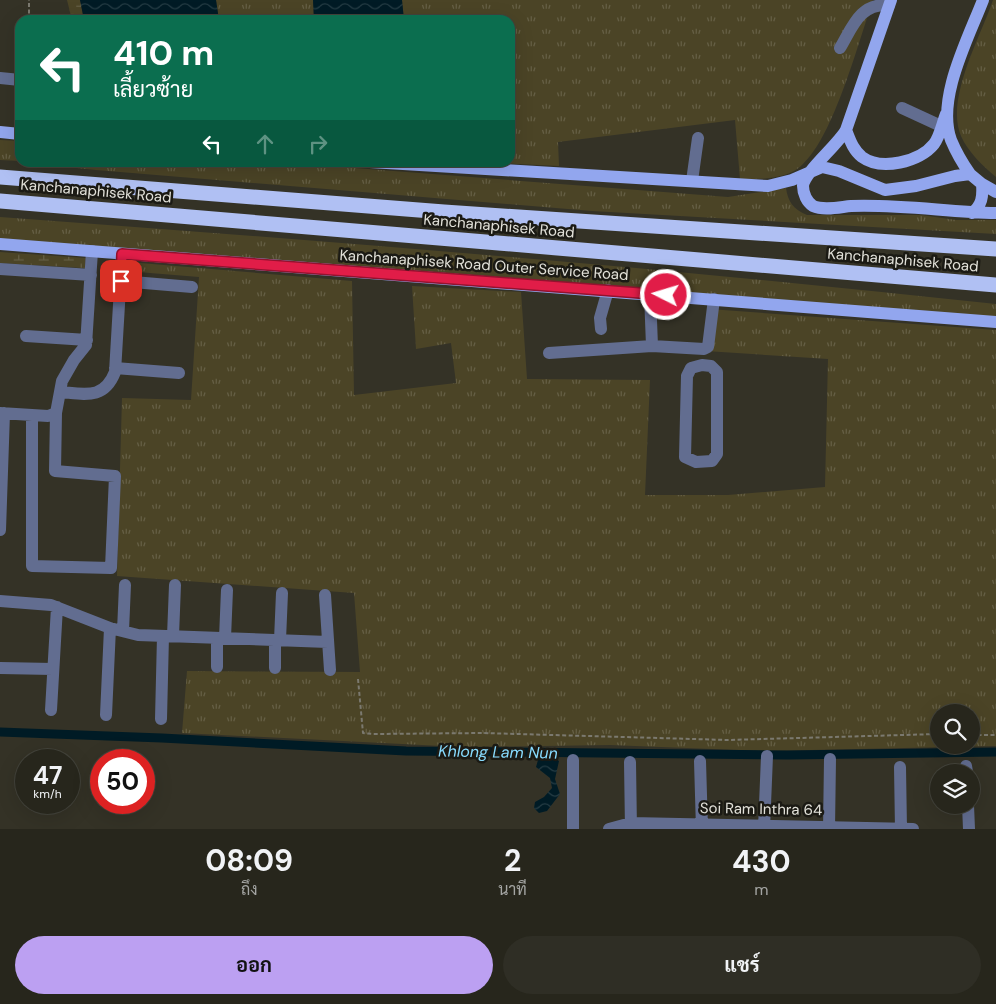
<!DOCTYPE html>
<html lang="th">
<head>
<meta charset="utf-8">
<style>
	body { margin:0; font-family:"DM Sans",Sarabun,sans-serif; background:#2f2e25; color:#f1f3f6; height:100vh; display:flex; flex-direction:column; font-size:19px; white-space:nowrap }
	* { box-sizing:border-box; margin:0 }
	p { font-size:16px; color:#a4a5a3 }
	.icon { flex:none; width:28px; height:28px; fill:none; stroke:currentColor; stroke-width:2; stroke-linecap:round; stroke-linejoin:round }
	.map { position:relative; height:829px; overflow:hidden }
	.side { display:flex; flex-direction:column; background:#27261c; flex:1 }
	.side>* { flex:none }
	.guide { position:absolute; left:15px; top:15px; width:500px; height:152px; border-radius:15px; box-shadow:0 5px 20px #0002,0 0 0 1px #43433b; background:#0b6e4f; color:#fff; overflow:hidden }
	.buttons { position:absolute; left:930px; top:704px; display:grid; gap:10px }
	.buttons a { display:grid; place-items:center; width:50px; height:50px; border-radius:50%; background:#27261c; box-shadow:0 5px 20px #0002,0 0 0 1px #43433b; font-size:25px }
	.speed { position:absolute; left:15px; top:749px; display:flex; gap:10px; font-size:25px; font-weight:700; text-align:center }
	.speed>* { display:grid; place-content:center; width:65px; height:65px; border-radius:50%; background:#27261c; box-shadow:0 5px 20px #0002,0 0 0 1px #43433b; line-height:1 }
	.speed small { font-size:12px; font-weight:400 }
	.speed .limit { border:8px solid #d22; background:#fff; color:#111 }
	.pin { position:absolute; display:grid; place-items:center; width:42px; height:42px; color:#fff; margin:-21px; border-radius:10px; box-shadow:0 2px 8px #0006 }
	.me { position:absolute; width:55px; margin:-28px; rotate:275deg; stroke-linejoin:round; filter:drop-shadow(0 0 4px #0008) }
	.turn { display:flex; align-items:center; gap:18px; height:105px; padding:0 15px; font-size:22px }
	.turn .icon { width:65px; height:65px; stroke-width:2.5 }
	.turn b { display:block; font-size:35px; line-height:42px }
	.lanes { display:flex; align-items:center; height:48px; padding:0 15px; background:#0003; justify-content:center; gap:25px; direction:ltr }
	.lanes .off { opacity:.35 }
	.eta { display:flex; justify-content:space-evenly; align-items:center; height:85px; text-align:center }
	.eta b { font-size:30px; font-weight:700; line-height:35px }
	.cta { display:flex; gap:10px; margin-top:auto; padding:10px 15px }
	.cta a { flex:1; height:58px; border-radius:30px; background:#bca0f2; color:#111; font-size:20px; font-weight:700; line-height:58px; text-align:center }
	.cta a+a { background:#2f2e25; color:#f1f3f6 }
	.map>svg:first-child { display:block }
	.grass { fill:url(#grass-tufts); fill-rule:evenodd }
	.wetland { fill:url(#wetland-marsh) }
	.water { fill:url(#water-waves) }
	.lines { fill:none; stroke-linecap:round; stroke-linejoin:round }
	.canal { stroke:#001b25; stroke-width:9 }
	.path { stroke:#7b796f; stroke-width:2; stroke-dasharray:4 2.5; stroke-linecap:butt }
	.minor { stroke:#626d90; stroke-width:12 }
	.major { stroke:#92a6ee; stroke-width:12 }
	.highway { stroke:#b0c0f3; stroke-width:15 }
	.route-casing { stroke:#92132f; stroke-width:12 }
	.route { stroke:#e11d48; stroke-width:9 }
	.labels { text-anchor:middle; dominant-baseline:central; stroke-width:5; stroke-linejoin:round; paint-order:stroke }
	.street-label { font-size:15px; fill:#e2e1d9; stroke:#1b1a14 }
	.water-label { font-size:16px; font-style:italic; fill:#88dcff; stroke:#1b1a14 }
</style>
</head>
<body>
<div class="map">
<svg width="996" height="829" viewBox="0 0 996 829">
	<defs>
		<pattern id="grass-tufts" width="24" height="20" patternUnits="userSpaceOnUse" patternTransform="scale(1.25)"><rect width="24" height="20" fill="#4b4426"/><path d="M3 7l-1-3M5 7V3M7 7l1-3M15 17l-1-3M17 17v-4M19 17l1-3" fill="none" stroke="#655f45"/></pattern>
		<pattern id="wetland-marsh" width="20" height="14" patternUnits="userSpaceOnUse" patternTransform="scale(1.25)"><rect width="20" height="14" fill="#4b4426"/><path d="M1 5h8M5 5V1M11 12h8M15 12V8" fill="none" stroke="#655f45"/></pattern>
		<pattern id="water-waves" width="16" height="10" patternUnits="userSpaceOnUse" patternTransform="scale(1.25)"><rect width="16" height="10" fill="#001b25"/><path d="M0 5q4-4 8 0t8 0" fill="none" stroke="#253c44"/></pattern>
	</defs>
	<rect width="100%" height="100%" fill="#343226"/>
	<path class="grass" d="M 216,0 L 313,0 L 314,20 L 219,20 Z
		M 402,0 L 873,0 C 858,43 834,136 802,165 C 786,180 760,179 740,179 L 735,120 L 558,142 L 559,166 L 498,163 L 510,162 L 510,20 L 404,20 Z
		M 993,0 L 996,0 L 996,177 C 983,166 968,152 961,136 C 945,99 981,36 993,0 Z
		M 0,140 L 20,141 L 20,161 L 0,160 Z
		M 30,163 L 290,163 L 728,197 L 786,188 C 788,202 793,209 807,215 L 921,215 L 956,220 L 996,220 L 996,234 L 592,211 L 96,170 Z
		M 0,217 C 332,241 665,268 996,304 L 996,318 L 0,240 Z
		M 128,262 L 352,281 L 354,395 L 456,383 L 451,343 L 416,349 L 412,286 L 521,292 L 527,379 L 650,380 L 645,495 L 728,495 L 825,487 L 828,359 L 706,351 L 709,309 L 996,330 L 996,746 L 764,751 L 610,745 L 462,747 L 182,733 L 187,671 L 360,672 L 354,593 L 117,576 L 122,398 L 191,400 L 199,277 L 126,271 ZM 939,712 L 971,712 L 971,745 L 939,745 Z"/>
	<path class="wetland" d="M 67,0 L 80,0 L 84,20 L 72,20 Z
		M 0,252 L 86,258 L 85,268 L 0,263 Z"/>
	<path class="water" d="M 80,0 L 216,0 L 219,20 L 84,20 Z
		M 313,0 L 402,0 L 404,20 L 314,20 Z
		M 545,757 L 555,758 L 559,761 L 555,779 L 560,794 L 547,811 L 539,813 L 534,808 L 535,802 L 544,797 L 552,788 L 550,778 L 536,767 L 538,760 Z"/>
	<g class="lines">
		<path class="canal" d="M 0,732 L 162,738 L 406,751 L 788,755 L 996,752"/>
		<path class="path" d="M 29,20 L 29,0
			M 358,679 L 363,733 L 373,734 L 483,733 L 728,740 L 939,734
			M 971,735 L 996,735"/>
		<path class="minor" d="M 840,48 C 853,26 860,3 889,5
			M 0,78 L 20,80
			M 902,108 L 941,126
			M 692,181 L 698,138
			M 0,269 L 91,275
			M 121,281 L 192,287
			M 650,294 L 652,346 L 704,349 L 708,347 L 714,299
			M 601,329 L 600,318 L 608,290
			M 26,336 L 87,340
			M 549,353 L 652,346
			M 702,365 L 711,366 L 717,372 L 717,454 L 712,461 L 696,462 L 685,457 L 687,376 L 691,368 Z
			M 115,368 L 179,373
			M 60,392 C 85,394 104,400 115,372 L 122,254
			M 0,413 L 48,416 L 56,413 L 62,381 L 74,360 L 86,345 L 92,251
			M 32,415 L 32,566 L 111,568 L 115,476 L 55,471 L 56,413
			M 0,530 L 4,413
			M 325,595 L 330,670
			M 0,601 L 51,605 L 110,628 L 138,635 L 328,642
			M 123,631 L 125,585
			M 173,636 L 175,585
			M 217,638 L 217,667
			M 225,638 L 227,590
			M 275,640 L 275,668
			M 280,640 L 282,593
			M 0,668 L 53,669
			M 51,710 L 57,607
			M 106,715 L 110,628
			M 161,719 L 163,636
			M 573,760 L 573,829
			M 700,761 L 702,829
			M 630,762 L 631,829
			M 966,766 L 967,772
			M 900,767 L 901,829
			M 968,805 L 969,829
			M 609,829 L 631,823 L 913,829
			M 764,829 L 767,756
			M 829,829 L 830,759"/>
		<path class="major" d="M 891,0 L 846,130 C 837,146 804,172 803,186 C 803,194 807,202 813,206 C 824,211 840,207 851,206 C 900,204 948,212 996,213
			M 846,130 C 850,140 853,150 862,157 C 881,171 920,162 934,144 C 940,136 942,124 946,114
			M 0,132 L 20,134
			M 370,162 L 768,186 L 792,180 L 822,167 L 839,171 L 885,190 L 916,186 L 955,176 L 970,174 L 982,184 L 996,192
			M 970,174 C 963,164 956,152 951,140 C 936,99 968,39 983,0
			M 972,213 C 982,205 983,197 982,184
			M 0,244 L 996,322"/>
		<path class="highway" d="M 0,177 L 444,212 L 996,249
			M 0,201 L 996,285"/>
	</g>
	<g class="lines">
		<g class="route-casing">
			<path id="route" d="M 121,281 L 122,254 L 666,295"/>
		</g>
		<use href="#route" class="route"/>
	</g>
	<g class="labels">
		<g class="street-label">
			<text transform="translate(96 191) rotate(5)">Kanchanaphisek Road</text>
			<text transform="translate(499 226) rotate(5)">Kanchanaphisek Road</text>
			<text transform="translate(903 260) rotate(5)">Kanchanaphisek Road</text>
			<text transform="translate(484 265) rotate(4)">Kanchanaphisek Road Outer Service Road</text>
			<text transform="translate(761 809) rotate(1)">Soi Ram Inthra 64</text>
		</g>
		<g class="water-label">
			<text transform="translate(498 752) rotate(1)">Khlong Lam Nun</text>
		</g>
	</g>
</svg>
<div class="buttons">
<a><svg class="icon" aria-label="search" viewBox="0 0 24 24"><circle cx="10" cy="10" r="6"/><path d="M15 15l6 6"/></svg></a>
<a><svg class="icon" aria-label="layers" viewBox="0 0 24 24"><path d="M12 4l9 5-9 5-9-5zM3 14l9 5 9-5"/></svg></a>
</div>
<div class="speed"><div>47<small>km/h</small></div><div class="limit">50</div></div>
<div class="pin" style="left:121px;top:281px;background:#d93025"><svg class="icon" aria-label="arrive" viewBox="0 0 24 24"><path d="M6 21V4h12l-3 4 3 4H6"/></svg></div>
<svg class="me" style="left:666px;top:295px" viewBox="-20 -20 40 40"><circle r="17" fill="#e11d48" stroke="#fff" stroke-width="3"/><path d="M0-11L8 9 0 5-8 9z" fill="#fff"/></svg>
<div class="guide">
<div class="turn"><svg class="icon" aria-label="left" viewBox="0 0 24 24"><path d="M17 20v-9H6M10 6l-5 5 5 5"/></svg><div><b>410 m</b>เลี้ยวซ้าย</div></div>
<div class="lanes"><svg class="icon" aria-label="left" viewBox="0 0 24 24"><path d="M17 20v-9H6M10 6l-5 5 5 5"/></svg><svg class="icon off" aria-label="ahead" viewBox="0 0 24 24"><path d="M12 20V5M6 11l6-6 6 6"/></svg><svg class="icon off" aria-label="right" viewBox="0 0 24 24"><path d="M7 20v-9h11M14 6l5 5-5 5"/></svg></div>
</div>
</div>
<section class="side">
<div class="eta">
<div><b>08:09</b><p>ถึง</p></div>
<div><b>2</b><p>นาที</p></div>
<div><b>430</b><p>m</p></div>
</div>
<div class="cta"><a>ออก</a><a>แชร์</a></div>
</section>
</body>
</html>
